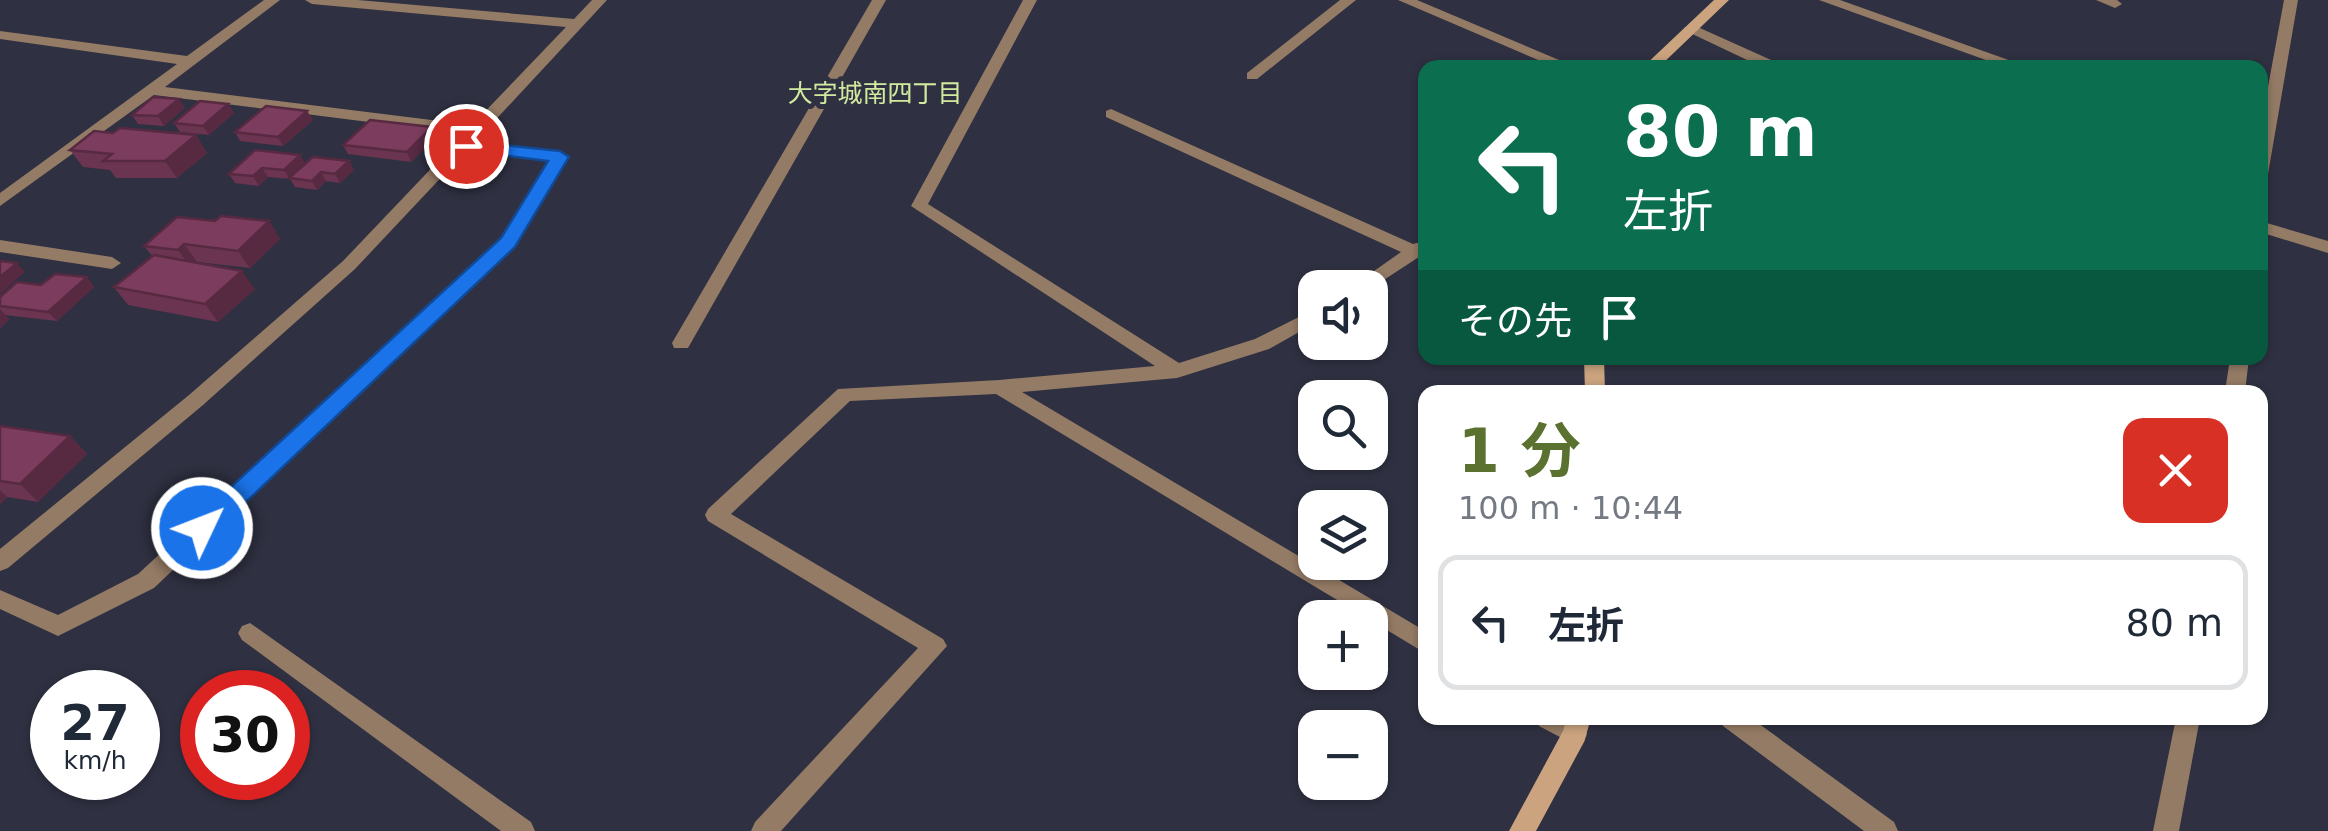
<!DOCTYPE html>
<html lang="ja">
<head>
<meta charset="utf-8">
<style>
	body { margin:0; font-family:"DejaVu Sans","Noto Sans JP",sans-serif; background:#f6f6f7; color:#1f2937; height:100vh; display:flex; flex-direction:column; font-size:38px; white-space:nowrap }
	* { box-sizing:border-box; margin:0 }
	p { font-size:32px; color:#747a83 }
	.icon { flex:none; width:55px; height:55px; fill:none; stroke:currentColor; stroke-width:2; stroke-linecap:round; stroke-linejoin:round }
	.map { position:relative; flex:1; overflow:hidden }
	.details { position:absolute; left:1418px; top:385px; width:850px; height:340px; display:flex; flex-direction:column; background:#fff; border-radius:20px; box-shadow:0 2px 8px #0004 }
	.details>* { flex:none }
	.hud { position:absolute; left:1418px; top:60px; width:850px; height:305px; border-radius:20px; box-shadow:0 2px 8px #0004; background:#0b6e4f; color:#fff; overflow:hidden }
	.buttons { position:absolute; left:1298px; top:270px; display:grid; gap:20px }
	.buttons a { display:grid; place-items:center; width:90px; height:90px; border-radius:20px; background:#fff; box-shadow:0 2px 8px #0004; font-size:50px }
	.speed { position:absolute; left:30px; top:670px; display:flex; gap:20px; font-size:50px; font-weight:700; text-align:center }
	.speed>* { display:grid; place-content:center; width:130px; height:130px; border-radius:50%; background:#fff; box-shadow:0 2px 8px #0004; line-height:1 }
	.speed small { font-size:25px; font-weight:400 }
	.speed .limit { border:15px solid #d22; background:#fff; color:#111 }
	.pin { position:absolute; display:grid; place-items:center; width:85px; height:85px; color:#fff; margin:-42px; border:5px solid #fff; border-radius:50%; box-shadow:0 2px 10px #0007 }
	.me { position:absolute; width:110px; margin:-55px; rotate:47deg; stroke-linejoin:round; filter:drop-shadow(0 0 8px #0008) }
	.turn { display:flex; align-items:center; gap:35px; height:210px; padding:0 40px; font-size:45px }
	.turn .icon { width:130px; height:130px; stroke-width:2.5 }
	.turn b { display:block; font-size:70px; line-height:85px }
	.then { display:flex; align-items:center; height:95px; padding:0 40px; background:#0003; gap:20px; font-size:38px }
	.round { display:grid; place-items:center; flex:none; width:105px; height:105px; border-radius:20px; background:#f6f6f7 }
	.head { display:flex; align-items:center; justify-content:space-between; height:170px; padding:0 40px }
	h1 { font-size:60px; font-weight:700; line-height:75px; color:#5a712f }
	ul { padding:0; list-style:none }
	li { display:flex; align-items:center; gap:30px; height:135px; margin:0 20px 15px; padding:0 20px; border:5px solid #e0e1e3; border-radius:20px }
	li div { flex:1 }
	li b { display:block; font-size:38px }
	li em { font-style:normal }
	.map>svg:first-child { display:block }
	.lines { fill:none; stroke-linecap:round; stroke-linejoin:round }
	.street { fill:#947b65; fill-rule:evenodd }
	.secondary { fill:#cba47f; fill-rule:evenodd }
	.wall { fill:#6b3451 }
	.shaded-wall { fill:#572a42 }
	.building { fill:#7c3c5e; stroke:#572a42; stroke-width:2.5 }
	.route { fill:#1a73e8; stroke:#114b97; stroke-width:2.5 }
	.labels { text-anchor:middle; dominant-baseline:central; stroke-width:10; stroke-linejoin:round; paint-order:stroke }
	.far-neighbourhood-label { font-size:25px; fill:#d2ea9f; stroke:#2f3041 }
</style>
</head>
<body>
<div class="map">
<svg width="2328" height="831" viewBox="0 0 2328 831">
	<rect width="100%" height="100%" fill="#2f3041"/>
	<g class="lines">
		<path class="street" d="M 264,0 L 280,0 L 165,87 L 472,125 L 566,27 L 312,4 L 305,0 L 358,0 L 574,19 L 592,0 L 607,0 L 487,129 L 486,134 L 474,142 L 560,152 L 568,157 L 514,246 L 154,588 L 58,636 L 0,609 L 0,590 L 58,615 L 138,574 L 502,238 L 550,161 L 466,151 L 355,269 L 203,405 L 8,568 L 0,571 L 0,549 L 189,395 L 343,261 L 464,134 L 154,95 L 0,206 L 0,193 L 177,64 L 0,39 L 0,31 L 187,56 Z
			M 872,0 L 886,0 L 688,348 L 674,348 L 672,343 Z
			M 1023,0 L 1037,0 L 928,204 L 1179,363 L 1255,339 L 1315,309 L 1315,323 L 1269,349 L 1177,378 L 1022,392 L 1425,631 L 1425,653 L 996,394 L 850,401 L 731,514 L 943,639 L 947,646 L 781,831 L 751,831 L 755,822 L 918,648 L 708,521 L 705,515 L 708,509 L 838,389 L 999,380 L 1155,366 L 911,206 Z
			M 1340,0 L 1356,0 L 1257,79 L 1247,79 L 1247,73 Z
			M 1398,0 L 1417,0 L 1578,68 L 1557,68 Z
			M 1819,0 L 1840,0 L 2031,68 L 2008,68 Z
			M 2096,0 L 2117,0 L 2122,4 L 2115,8 Z
			M 2284,0 L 2298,0 L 2268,174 L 2260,179 L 2260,130 Z
			M 1691,24 L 1782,65 L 1784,68 L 1764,68 L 1686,31 L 1684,28 Z
			M 1111,109 L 1413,244 L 1425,241 L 1425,253 L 1370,289 L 1350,288 L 1401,252 L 1106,117 L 1106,111 Z
			M 2260,221 L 2328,241 L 2328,253 L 2260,232 Z
			M 0,240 L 112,257 L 121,263 L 112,269 L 0,252 Z
			M 2230,358 L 2249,358 L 2245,392 L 2225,392 Z
			M 250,623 L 531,822 L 535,831 L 501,831 L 242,640 L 238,633 L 242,626 Z
			M 1536,718 C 1555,717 1578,713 1587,734 L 1584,742 L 1575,745 L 1539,726 Z
			M 1720,718 L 1751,718 L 1894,822 L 1898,831 L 1864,831 L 1723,726 Z
			M 2176,718 L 2200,718 L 2179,831 L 2153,831 Z"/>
		<path class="secondary" d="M 1714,0 L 1729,0 L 1658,68 L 1642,68 Z
			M 1584,358 L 1604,358 L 1605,392 L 1585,392 Z
			M 1567,718 L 1591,718 L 1584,742 L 1536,831 L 1509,831 L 1563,731 Z"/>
	</g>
	<path class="wall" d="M 228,104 L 234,113 L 209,135 L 180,132 L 174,123 Z
		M 185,108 L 164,126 L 138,124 L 132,115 Z
		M 307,111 L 313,120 L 283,146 L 240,141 L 235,132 Z
		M 432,127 L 437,136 L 411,162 L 348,154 L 343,145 Z
		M 113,133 L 196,135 L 207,153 L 177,178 L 116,178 L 110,170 L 83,167 L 70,150 Z
		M 255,150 L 305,163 L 349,161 L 354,170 L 340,183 L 326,181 L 317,190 L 295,187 L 290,179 L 268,177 L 259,186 L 235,183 L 229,174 Z
		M 269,221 L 280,239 L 250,268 L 197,262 L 196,263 L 255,289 L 218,322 L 128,305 L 114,287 L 152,256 L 144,246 Z
		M 41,285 L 94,287 L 57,321 L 5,315 L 9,319 L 0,328 L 0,297 Z
		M 0,426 L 70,436 L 87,454 L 38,502 L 7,497 L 0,504 Z"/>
	<path class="shaded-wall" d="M 179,99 L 185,108 L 164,126 L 158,116 Z
		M 228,104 L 234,113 L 209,135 L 203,126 Z
		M 307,111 L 313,120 L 283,146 L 278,137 Z
		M 432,127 L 437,136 L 411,162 L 407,152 Z
		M 196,135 L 207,153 L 177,178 L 165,161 Z
		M 300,155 L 306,164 L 290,179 L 284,170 Z
		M 349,161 L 354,170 L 340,183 L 335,174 Z
		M 262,168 L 268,177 L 259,186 L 253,176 Z
		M 321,172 L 326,181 L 317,190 L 312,181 Z
		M 269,221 L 280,239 L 250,268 L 238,251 Z
		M 184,244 L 197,262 L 191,268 L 178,250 Z
		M 17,263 L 25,272 L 0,294 L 0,277 Z
		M 242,271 L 255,289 L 218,322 L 205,304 Z
		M 87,277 L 94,287 L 57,321 L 48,312 Z
		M 0,309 L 9,319 L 0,328 Z
		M 70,436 L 87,454 L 38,502 L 20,484 Z
		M 0,490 L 7,497 L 0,504 Z"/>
	<path class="building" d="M 153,97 L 179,99 L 158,116 L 132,115 Z
		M 200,101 L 228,104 L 203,126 L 174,123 Z
		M 266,106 L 307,111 L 278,137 L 235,132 Z
		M 370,120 L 432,127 L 407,152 L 343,145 Z
		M 120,128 L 196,135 L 165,161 L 103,161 L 112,154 L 70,150 L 94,131 L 113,133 Z
		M 255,150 L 300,155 L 284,170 L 262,168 L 253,176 L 229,174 Z
		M 313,157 L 349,161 L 335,174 L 321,172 L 312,181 L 289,178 Z
		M 221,216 L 269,221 L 238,251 L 184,244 L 178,250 L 144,246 L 177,217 L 215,221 Z
		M 154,255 L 242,271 L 205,304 L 114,287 Z
		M 0,261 L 17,263 L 0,277 Z
		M 55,274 L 87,277 L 48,312 L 0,306 L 0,297 L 17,282 L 41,285 Z
		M 0,426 L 70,436 L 20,484 L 0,481 Z"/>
	<path class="route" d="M 466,141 L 560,151 L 569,157 L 515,247 L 211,535 L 193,535 L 190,528 L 193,522 L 501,238 L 548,161 L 460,150 L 460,142 Z"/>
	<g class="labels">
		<g class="far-neighbourhood-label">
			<text x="875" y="93">大字城南四丁目</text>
		</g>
	</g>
</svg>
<div class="buttons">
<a><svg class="icon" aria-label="sound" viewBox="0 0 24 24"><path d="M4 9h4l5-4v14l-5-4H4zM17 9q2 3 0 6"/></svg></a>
<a><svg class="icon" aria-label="search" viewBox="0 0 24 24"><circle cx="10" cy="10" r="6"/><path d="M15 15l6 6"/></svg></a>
<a><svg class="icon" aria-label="layers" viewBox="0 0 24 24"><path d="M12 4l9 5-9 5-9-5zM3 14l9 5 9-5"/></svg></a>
<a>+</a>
<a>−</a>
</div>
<div class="speed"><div>27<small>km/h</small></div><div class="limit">30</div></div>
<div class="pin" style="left:466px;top:146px;background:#d93025"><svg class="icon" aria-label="arrive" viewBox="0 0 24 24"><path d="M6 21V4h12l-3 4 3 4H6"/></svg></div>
<svg class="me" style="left:202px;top:528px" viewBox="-20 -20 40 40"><circle r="17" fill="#1a73e8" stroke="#fff" stroke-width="3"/><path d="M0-11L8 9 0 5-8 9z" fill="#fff"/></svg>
<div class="hud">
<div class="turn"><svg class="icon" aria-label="left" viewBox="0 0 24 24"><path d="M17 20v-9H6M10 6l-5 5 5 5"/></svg><div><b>80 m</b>左折</div></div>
<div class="then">その先<svg class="icon" aria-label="arrive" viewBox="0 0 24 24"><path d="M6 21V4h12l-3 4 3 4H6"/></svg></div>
</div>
<section class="details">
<div class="head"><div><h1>1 分</h1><p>100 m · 10:44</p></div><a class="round" style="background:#d93025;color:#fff"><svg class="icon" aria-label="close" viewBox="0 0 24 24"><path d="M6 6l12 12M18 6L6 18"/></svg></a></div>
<ul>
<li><svg class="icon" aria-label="left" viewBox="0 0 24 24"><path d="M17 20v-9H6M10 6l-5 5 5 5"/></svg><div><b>左折</b></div><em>80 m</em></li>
</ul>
</section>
</div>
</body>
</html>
